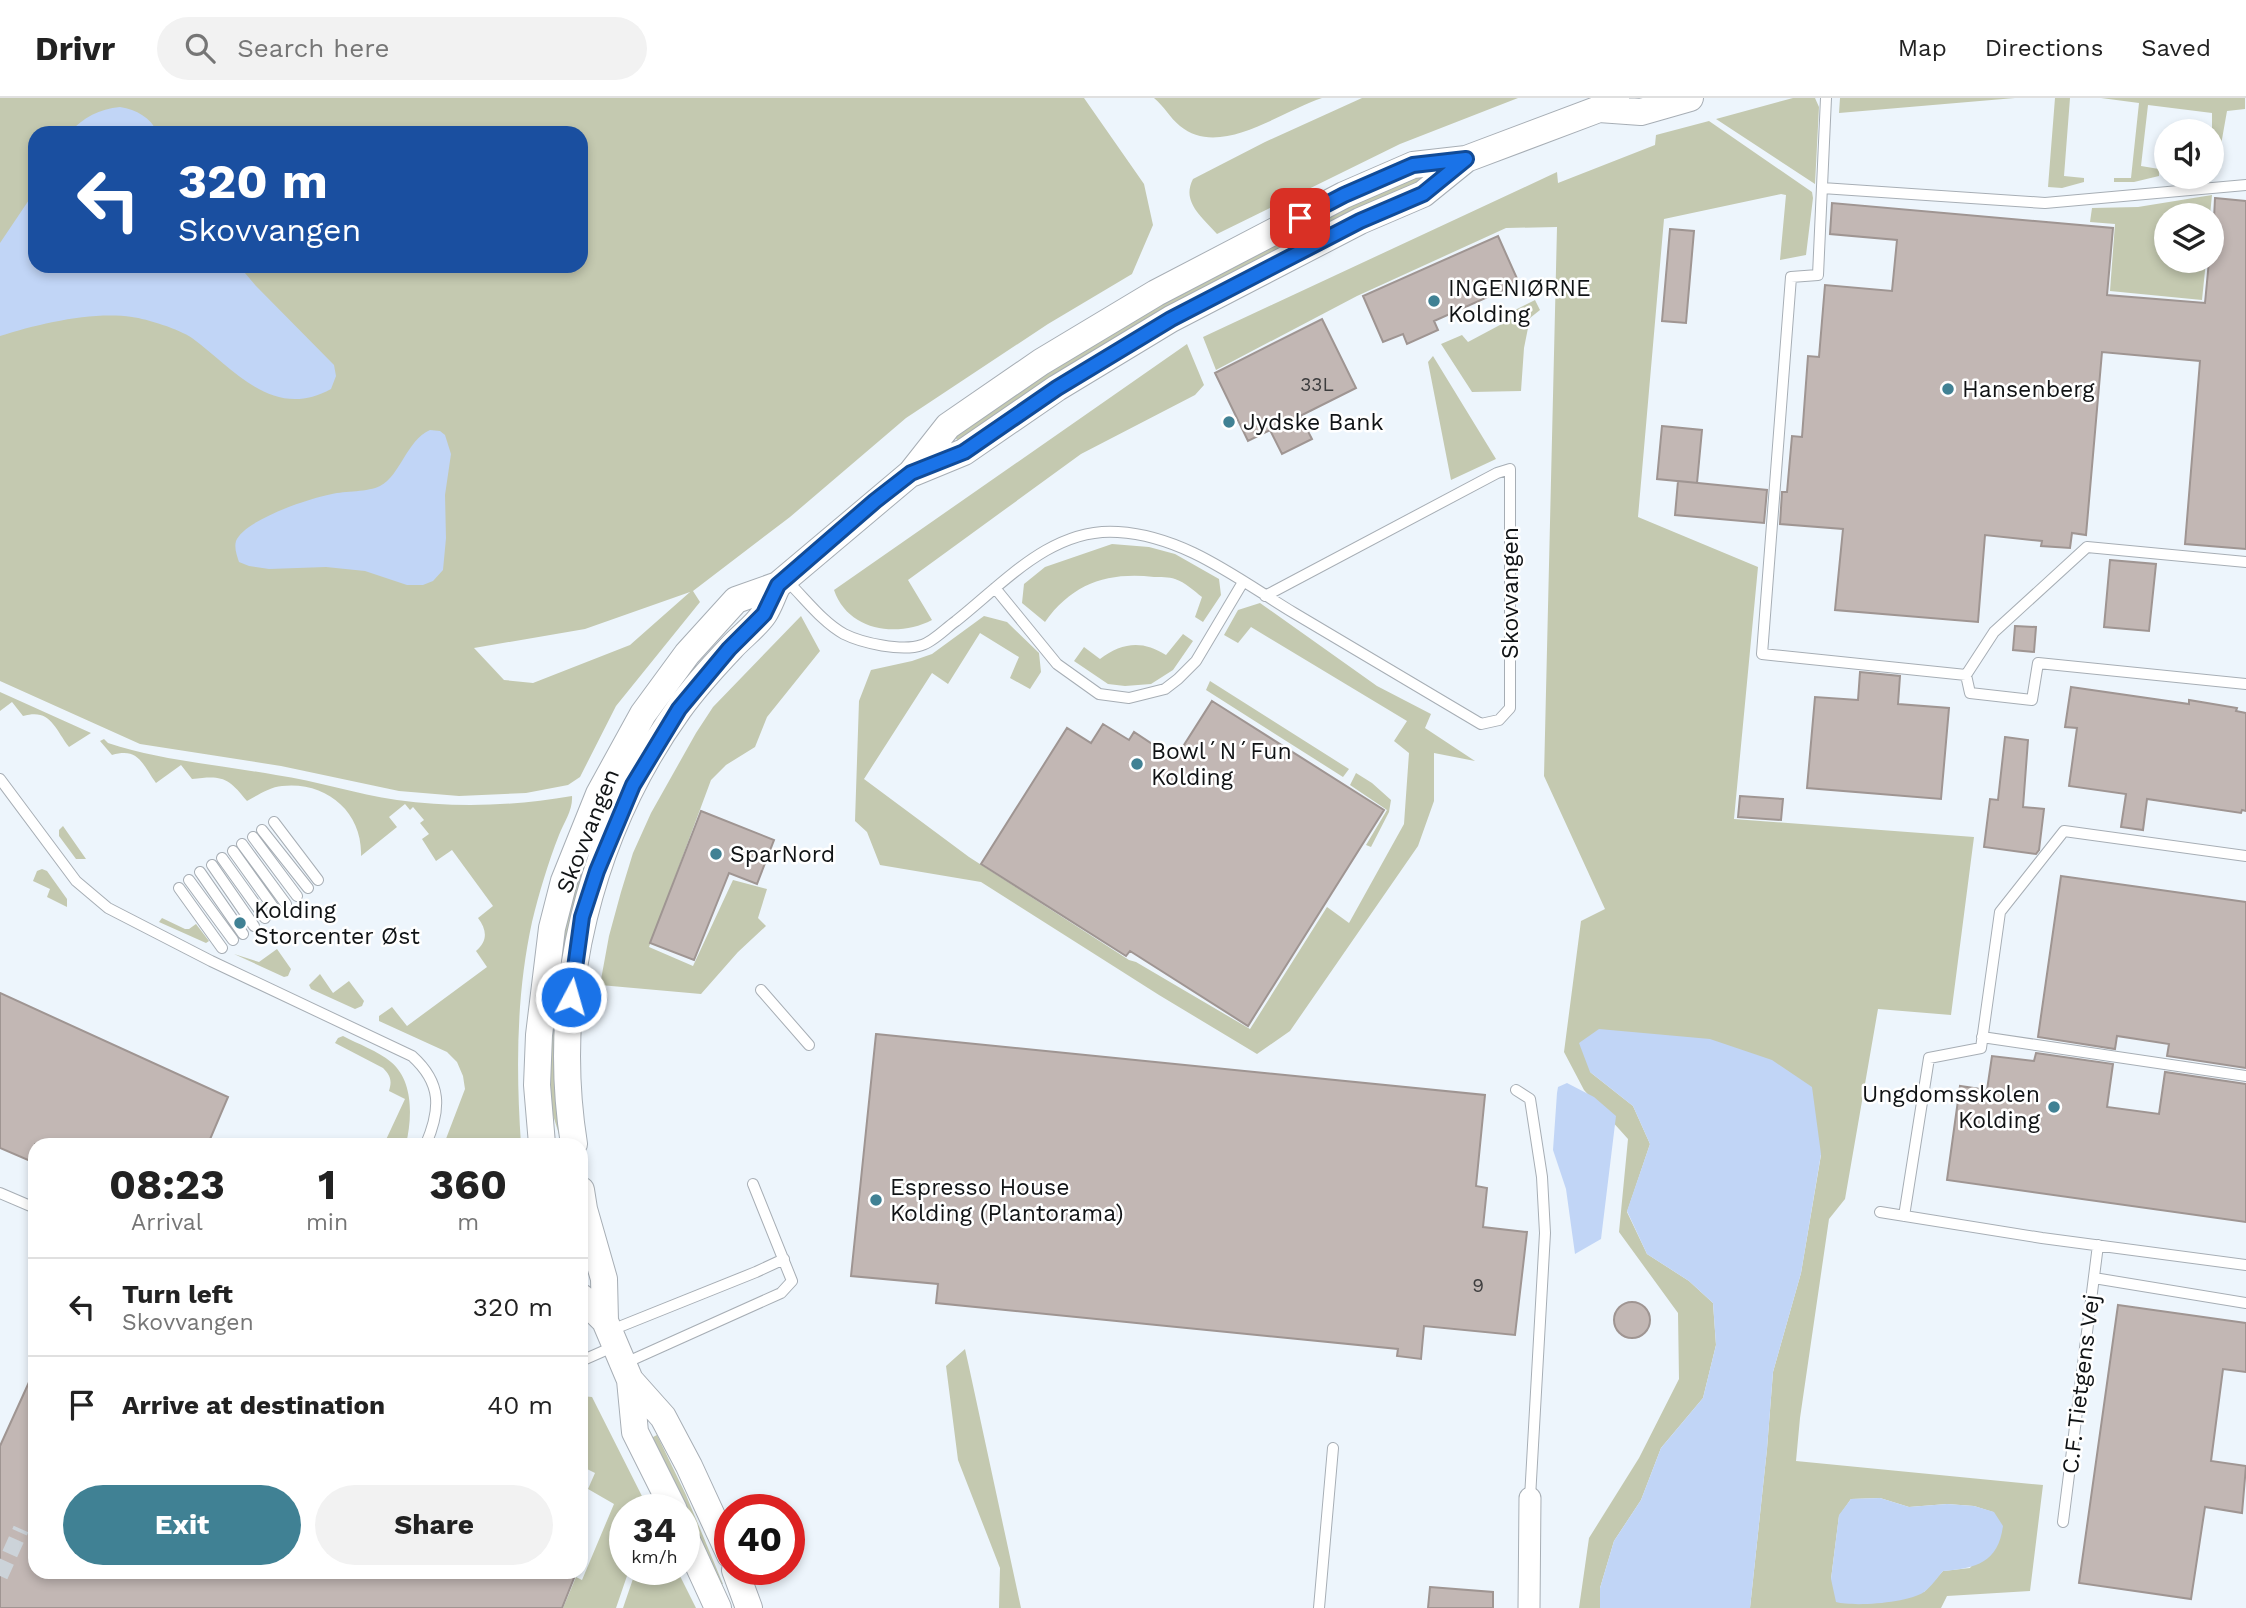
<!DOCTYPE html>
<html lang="en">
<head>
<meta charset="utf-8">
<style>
	body { margin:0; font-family:"Work Sans",sans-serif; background:#f2f2f2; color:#222; height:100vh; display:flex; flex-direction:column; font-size:26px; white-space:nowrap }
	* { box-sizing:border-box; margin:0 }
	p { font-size:23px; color:#767676 }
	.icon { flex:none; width:38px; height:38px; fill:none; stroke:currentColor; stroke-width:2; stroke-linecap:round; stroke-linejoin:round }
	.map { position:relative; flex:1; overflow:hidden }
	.side { position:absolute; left:28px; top:1040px; width:560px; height:441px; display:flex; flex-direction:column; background:#fff; border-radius:21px; box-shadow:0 4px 10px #0003 }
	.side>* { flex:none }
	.banner { position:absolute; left:28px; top:28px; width:560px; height:147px; border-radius:21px; box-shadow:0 4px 10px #0003; background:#1a4fa0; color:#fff; overflow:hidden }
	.buttons { position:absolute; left:2154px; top:21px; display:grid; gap:14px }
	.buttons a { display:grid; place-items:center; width:70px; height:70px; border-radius:50%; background:#fff; box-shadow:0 4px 10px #0003; font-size:35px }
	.speed { position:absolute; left:609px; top:1396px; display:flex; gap:14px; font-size:35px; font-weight:700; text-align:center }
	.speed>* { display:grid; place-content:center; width:91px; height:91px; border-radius:50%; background:#fff; box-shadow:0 4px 10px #0003; line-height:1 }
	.speed small { font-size:18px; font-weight:400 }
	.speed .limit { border:10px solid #d22; background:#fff; color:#111 }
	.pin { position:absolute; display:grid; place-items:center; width:60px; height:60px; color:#fff; margin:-30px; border-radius:14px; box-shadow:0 4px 10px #0006 }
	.me { position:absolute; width:77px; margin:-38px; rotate:6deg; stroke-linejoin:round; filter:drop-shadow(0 0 5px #0008) }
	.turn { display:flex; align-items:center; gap:24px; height:147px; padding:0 35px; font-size:32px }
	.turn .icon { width:91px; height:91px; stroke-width:2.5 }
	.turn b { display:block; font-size:49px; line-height:60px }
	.eta { display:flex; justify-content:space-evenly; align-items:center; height:119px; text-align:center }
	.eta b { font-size:42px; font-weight:700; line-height:49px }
	.action { display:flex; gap:14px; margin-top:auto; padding:14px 35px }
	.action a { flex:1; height:80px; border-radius:42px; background:#408194; color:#fff; font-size:28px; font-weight:700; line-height:80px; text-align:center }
	.action a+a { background:#f2f2f2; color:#222 }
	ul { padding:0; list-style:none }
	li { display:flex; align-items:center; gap:21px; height:98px; padding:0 35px; border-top:2px solid #e0e0e0 }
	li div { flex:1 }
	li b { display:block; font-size:26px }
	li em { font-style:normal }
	header { display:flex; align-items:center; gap:42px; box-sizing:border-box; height:98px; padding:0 35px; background:#fff; border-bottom:2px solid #e0e0e0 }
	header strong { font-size:33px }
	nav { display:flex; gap:38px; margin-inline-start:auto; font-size:24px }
	.search { width:490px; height:63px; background:#f2f2f2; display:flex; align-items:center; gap:18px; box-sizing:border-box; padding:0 24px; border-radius:38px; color:#767676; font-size:26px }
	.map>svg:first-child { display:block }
	.green { fill:#c4c9b0; fill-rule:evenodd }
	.water { fill:#c1d5f6 }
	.building { fill:#c2b7b4; stroke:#9f9592; stroke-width:2 }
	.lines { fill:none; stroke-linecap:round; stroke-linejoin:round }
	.pedestrian-tunnel { stroke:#ccd3d9; stroke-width:16; stroke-dasharray:16 8; stroke-linecap:butt }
	.service-casing { stroke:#a7aeb5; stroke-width:12 }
	.minor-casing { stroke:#a7aeb5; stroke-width:23 }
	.tertiary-casing { stroke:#a7aeb5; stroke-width:28 }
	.service { stroke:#fff; stroke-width:10 }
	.minor { stroke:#fff; stroke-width:21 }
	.tertiary { stroke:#fff; stroke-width:26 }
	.route-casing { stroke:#114b97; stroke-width:18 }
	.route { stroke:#1a73e8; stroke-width:12 }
	.poi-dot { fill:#408194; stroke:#fff; stroke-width:2.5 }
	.labels { text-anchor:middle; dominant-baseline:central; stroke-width:5; stroke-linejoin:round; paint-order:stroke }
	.number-label { font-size:19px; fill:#3c3c3d }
	.poi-label { font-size:23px; fill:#101315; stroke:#fff; text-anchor:start }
	.street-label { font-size:23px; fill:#101315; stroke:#fff }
</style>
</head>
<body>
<header>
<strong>Drivr</strong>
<div class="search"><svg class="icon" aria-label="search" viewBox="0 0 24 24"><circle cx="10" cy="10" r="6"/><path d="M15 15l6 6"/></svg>Search here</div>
<nav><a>Map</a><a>Directions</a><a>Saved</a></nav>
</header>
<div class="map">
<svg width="2246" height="1510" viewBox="0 0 2246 1510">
	<rect width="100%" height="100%" fill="#edf5fc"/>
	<path class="green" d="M 0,0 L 1084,0 L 1144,86 L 1153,127 L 1132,176 L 1048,226 L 906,320 L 790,419 L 693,493 L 700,504 L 616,608 L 580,679 L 568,687 L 526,695 L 459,698 L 399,693 L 281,668 L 140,646 L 0,583 ZM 35,35 L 581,35 L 581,168 L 35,168 ZM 690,494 L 630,547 L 533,585 L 504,582 L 474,550 L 585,531 Z
		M 1154,0 L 1322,0 C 1281,13 1220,61 1180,28 C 1170,20 1164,8 1154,0 Z
		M 1362,0 L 1518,0 L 1400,46 L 1217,136 C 1202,119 1181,104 1193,81 L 1265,44 Z
		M 1793,0 L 1815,0 L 1819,9 L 1815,86 L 1716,21 Z
		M 1840,0 L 2015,0 L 1839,15 Z
		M 2055,0 L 2070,0 L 2064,78 L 2084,80 L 2084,84 L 2062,90 L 2048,89 Z
		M 2101,0 L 2245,0 L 2245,11 L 2227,13 L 2216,75 L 2212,75 L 2212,15 L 2148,7 L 2141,68 L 2159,71 L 2159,78 L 2134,84 L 2114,84 L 2114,80 L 2131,80 L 2139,5 Z
		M 1709,23 L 1812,94 L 1813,100 L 1806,157 L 1780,162 L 1786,97 L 1781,96 L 1664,121 L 1638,419 L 1758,469 L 1734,721 L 1974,739 L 1951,917 L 1878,911 L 1845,1101 L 1829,1121 L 1800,1320 L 1796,1363 L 2043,1387 L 2030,1493 L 1947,1498 L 1941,1510 L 1750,1510 L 1767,1351 L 1773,1274 L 1801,1175 L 1821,1057 L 1590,974 L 1633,1008 L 1650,1046 L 1627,1114 L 1647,1156 L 1689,1183 L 1713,1205 L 1716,1247 L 1703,1300 L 1661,1350 L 1641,1402 L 1614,1443 L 1600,1490 L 1600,1510 L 1579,1510 L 1589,1440 L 1639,1360 L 1679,1281 L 1678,1215 L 1619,1134 L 1628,1041 L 1584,992 L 1564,954 L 1581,823 L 1605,811 L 1544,678 L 1557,129 L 1506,130 L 1357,198 L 1216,272 L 1203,239 L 1557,74 L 1558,85 L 1655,47 L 1656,37 ZM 1880,1400 L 1909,1409 L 1947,1406 L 1974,1408 L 1993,1414 L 2002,1428 L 1970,1470 L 1943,1473 L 1924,1494 L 1831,1481 L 1839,1418 L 1851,1401 Z
		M 1422,72 L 1426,79 L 960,346 L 955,339 L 963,328 L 1215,171 Z
		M 2212,97 L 2210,117 L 2166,117 L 2166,163 L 2206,163 L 2202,202 L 2110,193 L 2115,126 L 2090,124 L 2092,110 L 2138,109 Z
		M 1535,202 L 1540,212 L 1530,220 L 1524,250 L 1521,293 L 1472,294 L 1441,246 L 1462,237 L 1468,244 L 1513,220 L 1511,214 Z
		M 1187,246 L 1204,287 L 1195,297 L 1081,356 L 908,482 L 932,522 C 897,540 848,533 834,492 Z
		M 1433,258 L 1496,361 L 1451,382 L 1428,264 Z
		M 1112,446 L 1149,449 L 1175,456 L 1219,481 L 1221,497 L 1203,524 L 1195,519 L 1202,499 C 1194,493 1185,484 1175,481 C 1169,479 1160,479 1154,479 C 1108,474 1073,485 1045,524 L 1022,505 L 1024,486 L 1045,469 Z
		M 1260,505 L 1377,588 L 1431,616 L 1425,630 L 1475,663 L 1434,655 L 1434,703 L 1418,748 L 1290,933 L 1257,956 L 1159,897 L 981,784 L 880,767 L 867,734 L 855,723 L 859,603 L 871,572 L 912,563 L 932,556 L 984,518 L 1007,524 L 1039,555 L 1041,574 L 1030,591 L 1010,580 L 1019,559 L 980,535 L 948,586 L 932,575 L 864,681 L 969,759 L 1129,862 L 1136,864 L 1250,931 L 1327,809 L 1349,825 L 1404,726 L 1409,655 L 1394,643 L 1407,623 L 1251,529 L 1238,545 L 1224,537 L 1238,512 Z
		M 801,518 L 820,553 L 767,619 L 755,649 L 726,667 L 711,682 L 649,849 L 693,868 L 733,782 L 767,791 L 758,820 L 766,828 L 738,854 L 701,896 L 600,887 L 609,838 L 621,794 L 633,755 L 651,715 L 696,635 L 713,609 Z
		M 1183,536 L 1193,543 L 1173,572 L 1151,586 L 1125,588 L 1108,586 L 1074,563 L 1084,549 L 1100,561 C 1122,544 1143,542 1166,557 Z
		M 1210,583 L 1349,671 L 1343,679 L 1206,592 Z
		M 0,594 L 91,635 L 69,649 C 54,629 50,610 23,618 L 12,604 L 0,613 Z
		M 104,641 L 108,645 C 163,663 220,667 276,677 C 317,683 356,696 397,702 C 456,710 514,708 572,698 C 573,712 564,724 559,737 C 548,765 539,795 532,824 C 516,898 516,972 521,1046 L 444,1046 L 465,991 L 463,978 L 457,964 L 447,954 L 379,923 L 379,918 L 392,909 L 407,928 L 487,869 L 476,853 C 488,843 487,832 478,820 L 493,808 L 452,752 L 436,763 L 422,741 L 429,736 L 420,725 L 424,722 L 413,709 L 410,712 L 405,706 L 389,719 L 397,729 L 361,758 C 363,714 326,683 282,688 C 270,689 258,697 247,703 C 228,679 222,677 192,681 L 181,667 L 156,685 C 142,666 139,649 112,657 L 100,643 Z
		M 1356,675 L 1372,685 L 1391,702 L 1389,714 L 1371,749 L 1366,747 L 1387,712 L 1350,687 Z
		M 599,711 L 607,728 L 562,1046 L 544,988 L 560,833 Z
		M 63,728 L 86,761 L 76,761 L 59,738 L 59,732 Z
		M 42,771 L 47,773 L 67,801 L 67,809 L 47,799 L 50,791 L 33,783 L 37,773 Z
		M 162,820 L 185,831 L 189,831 L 196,826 L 209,843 L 206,845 L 159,824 Z
		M 277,851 L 291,871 L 288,878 L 284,879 L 234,856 L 259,864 Z
		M 320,876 L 333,895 L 349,883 L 364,903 L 362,908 L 355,911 L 311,891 L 309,887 Z
		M 343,938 C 358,946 378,953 391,964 C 414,983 412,1021 406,1046 L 384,1046 L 405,1001 L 389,993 C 392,983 391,978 383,970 L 335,945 L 338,940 Z
		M 965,1251 L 969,1269 L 1021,1510 L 999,1510 L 1000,1470 L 958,1362 L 946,1268 Z
		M 581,1298 L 592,1299 L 649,1412 L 625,1412 L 625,1472 L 629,1472 L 616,1510 L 563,1510 L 576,1479 L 582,1482 L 614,1406 L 588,1391 L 595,1375 L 581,1368 Z
		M 657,1337 L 686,1397 L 723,1486 L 718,1488 L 651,1340 Z
		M 636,1472 L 677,1472 L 696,1510 L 623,1510 Z"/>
	<path class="water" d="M 120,9 C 137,12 150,19 158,35 L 69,35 C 84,19 99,11 120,9 Z
		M 35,93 L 35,168 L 239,168 L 256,188 L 334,267 L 336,278 L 331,291 C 273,323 234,271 192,240 C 179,231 147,221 132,219 C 92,213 38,226 0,238 L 0,145 Z
		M 430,332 L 440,333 L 445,337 L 451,356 L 445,397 L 446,440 L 443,472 L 433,483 L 423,487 L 407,487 L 365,473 L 326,469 L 269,471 L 249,468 L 239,464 C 237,458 234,450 236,443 C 244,422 310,400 332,396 C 344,393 369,394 380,388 C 401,377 406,343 430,332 Z
		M 1599,931 L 1710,941 L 1772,962 L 1812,989 L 1821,1056 L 1801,1175 L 1773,1274 L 1767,1351 L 1750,1510 L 1600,1510 L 1600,1490 L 1614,1443 L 1641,1402 L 1661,1350 L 1703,1300 L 1716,1247 L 1713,1205 L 1689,1183 L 1647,1156 L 1627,1113 L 1650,1046 L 1633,1008 L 1590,974 L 1579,945 Z
		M 1567,985 L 1594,999 L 1616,1018 L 1601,1141 L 1575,1156 L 1566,1091 L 1553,1052 L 1557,995 L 1558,989 Z
		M 1880,1400 L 1909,1409 L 1947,1406 L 1974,1408 L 1994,1414 L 2003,1428 C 1998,1465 1976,1470 1943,1473 C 1937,1480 1931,1489 1924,1494 C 1908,1505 1854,1509 1836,1504 L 1831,1481 L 1839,1417 L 1851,1401 Z"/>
	<path class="building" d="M 2215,100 L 2246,103 L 2246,451 L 2185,446 L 2200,263 L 2102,254 L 2086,437 L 2072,435 L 2070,450 L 2041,448 L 2042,443 L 1985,437 L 1978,524 L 1835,512 L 1843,431 L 1780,426 L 1782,394 L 1787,394 L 1792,338 L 1802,339 L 1808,258 L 1819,259 L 1825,187 L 1892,193 L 1897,142 L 1830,136 L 1832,105 L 2113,130 L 2107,197 L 2205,205 L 2209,163 L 2212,163 Z
		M 1670,131 L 1694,133 L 1686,225 L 1662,223 Z
		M 1498,138 L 1519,185 L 1434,223 L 1438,232 L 1407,246 L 1403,236 L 1383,244 L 1363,198 Z
		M 1322,221 L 1356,290 L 1300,318 L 1312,341 L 1282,356 L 1270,332 L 1248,343 L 1215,275 Z
		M 1662,328 L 1702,332 L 1697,385 L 1657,381 Z
		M 1678,383 L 1767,392 L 1764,425 L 1675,417 Z
		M 2110,462 L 2156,466 L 2149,533 L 2104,529 Z
		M 2015,528 L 2036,529 L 2034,554 L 2013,552 Z
		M 1860,574 L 1900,578 L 1898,606 L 1949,610 L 1941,701 L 1807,690 L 1815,599 L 1858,602 Z
		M 2071,589 L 2189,606 L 2189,602 L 2237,610 L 2236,613 L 2246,615 L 2246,713 L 2242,712 L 2241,715 L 2147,701 L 2143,732 L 2121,729 L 2126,696 L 2069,688 L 2077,630 L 2065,629 Z
		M 1212,603 L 1384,712 L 1248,928 L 1130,853 L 1126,858 L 981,766 L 1067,630 L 1091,645 L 1103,626 L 1129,642 L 1134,634 L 1175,661 Z
		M 2005,639 L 2028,642 L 2023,709 L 2044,711 L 2039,752 L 2036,756 L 1984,749 L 1990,701 L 1998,702 Z
		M 1740,698 L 1783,701 L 1781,722 L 1738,719 Z
		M 701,713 L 774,742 L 757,786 L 729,775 L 694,862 L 650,845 Z
		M 2061,778 L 2246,804 L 2246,970 L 2167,958 L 2169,946 L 2117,938 L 2115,951 L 2038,939 Z
		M 0,895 L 228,999 L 208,1046 L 35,1046 L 35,1065 L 0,1050 Z
		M 876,936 L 1485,997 L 1476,1088 L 1487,1090 L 1483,1129 L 1527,1134 L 1515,1237 L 1424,1228 L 1421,1261 L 1397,1258 L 1398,1251 L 936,1205 L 938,1186 L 851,1178 Z
		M 2036,955 L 2113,966 L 2107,1009 L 2159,1016 L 2165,974 L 2246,986 L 2246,1124 L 1947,1082 L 1960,988 L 1987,992 L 1992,958 L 2034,963 Z
		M1614 1222a18 18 0 1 1 36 0a18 18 0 1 1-36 0Z
		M 2118,1207 L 2246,1225 L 2246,1274 L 2223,1271 L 2211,1363 L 2246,1368 L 2242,1415 L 2205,1409 L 2191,1501 L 2079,1485 Z
		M 35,1271 L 35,1474 L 559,1474 L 574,1480 L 562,1510 L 0,1510 L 0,1348 Z
		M 1430,1489 L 1493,1494 L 1493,1510 L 1428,1510 Z"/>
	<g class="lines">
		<path class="pedestrian-tunnel" d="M 0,1478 L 21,1431"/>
		<g class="service-casing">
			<path id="service" d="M 1826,0 L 1818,177 L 1791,179 L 1762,556 L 1966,577 L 1994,534 L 2087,449 L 2246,464
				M 1822,90 L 2045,105 L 2246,87
				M 786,482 C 804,499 822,524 844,536 C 862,545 902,554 922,547 C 933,544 946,530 956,523 C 1004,485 1052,429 1118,434 C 1185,438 1239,482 1294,515 C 1356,552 1418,589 1481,626 L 1499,622 L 1510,610 L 1510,371 L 1497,375 L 1265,498
				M 995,490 L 1057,566 L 1099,596 L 1129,600 L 1165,591 L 1178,581 L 1196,563 L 1243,484
				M 1966,577 L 1970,595 L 2032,602 L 2038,565 L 2246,586
				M 0,681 L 76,783 L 108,810 L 211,863 L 412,958 C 442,985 441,1011 426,1046
				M 274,724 L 318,782
				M 262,732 L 308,790
				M 253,739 L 297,798
				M 242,746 L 286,806
				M 233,753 L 276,813
				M 222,760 L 265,820
				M 212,767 L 254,828
				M 200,774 L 243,836
				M 189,782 L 233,842
				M 179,790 L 222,850
				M 761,892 L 809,947
				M 1982,939 L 2246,978
				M 1516,992 L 1530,1001 L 1542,1079 L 1545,1135 L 1530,1400
				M 0,1095 L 35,1110
				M 1880,1114 L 2042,1140 L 2246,1167
				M 1904,1118 L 1929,960 L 1981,950 L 2000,814 L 2064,733 L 2246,758
				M 2094,1180 L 2246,1205
				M 609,1233 L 756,1174 L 784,1161
				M 581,1263 L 615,1248
				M 623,1266 L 781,1195 L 792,1183 L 753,1086
				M 2063,1424 L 2098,1147
				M 1319,1510 L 1333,1350"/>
		</g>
		<g class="minor-casing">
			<path id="minor" d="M 1529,1510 L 1530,1400"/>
		</g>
		<g class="tertiary-casing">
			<path id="tertiary" d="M 1599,11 L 1641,14 L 1690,0
				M 913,375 L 964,354 L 1057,290 L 1171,221 L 1360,123 L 1423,96 L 1465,62
				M 542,1046 L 537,987 L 539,937 L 552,830 L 564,783 L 599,696 L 643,616 L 687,556 L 736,502 L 778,487 L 911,375 L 948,328 L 1041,264 L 1156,195 L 1344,97 L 1413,67 L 1466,61 L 1599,11 L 1616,0
				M 574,1046 C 550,896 590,735 679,611 C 694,590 713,569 731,550 C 741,539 756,528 764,516 C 770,507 773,496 778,487
				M 581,1092 L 584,1111 L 604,1181 L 605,1223 L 630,1282 L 635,1334 L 674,1412
				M 581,1199 L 605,1223
				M 630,1282 L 663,1319 L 689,1368 L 730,1457
				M 684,1436 L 718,1510
				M 735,1472 L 749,1510"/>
		</g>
		<use href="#service" class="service"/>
		<use href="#minor" class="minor"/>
		<use href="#tertiary" class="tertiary"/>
	</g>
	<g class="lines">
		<g class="route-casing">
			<path id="route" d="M 571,899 L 582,819 L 597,773 L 633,687 L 679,611 L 729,551 L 764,516 L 778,487 L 875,403 L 911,375 L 964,354 L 1057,290 L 1171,221 L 1360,123 L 1423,96 L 1466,61 L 1413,67 L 1344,97 L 1300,120"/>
		</g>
		<use href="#route" class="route"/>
	</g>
	<g class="poi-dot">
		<circle cx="1434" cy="203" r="7"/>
		<circle cx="1948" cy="291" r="7"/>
		<circle cx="1229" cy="324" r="7"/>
		<circle cx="1137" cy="666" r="7"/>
		<circle cx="716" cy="756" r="7"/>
		<circle cx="240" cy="825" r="7"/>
		<circle cx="2054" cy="1009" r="7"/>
		<circle cx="876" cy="1102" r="7"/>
	</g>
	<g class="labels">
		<g class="number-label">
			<text x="1317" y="286">33L</text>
			<text x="1478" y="1187">9</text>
		</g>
		<g class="poi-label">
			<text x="1448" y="190">INGENIØRNE<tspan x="1448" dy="26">Kolding</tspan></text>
			<text x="1962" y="291">Hansenberg</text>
			<text x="1243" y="324">Jydske Bank</text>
			<text x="1151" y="653">Bowl´N´Fun<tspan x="1151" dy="26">Kolding</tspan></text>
			<text x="730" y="756">SparNord</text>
			<text x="254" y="812">Kolding<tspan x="254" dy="26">Storcenter Øst</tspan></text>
			<text x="2040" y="996" text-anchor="end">Ungdomsskolen<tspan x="2040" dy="26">Kolding</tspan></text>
			<text x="890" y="1089">Espresso House<tspan x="890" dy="26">Kolding (Plantorama)</tspan></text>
		</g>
		<g class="street-label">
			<text transform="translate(1510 495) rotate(-90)">Skovvangen</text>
			<text transform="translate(588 733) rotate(-68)">Skovvangen</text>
			<text transform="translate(2081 1286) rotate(-83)">C.F. Tietgens Vej</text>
		</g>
	</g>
</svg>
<div class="buttons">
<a><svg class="icon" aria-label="sound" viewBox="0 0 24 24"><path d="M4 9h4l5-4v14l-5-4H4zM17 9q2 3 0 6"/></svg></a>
<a><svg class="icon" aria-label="layers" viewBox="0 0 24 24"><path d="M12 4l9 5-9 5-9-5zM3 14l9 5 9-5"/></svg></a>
</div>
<div class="speed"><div>34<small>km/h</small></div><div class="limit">40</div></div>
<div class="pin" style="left:1300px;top:120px;background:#d93025"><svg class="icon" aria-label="arrive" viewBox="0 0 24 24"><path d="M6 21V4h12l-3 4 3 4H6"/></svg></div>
<svg class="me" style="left:571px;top:899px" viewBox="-20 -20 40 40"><circle r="17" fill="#1a73e8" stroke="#fff" stroke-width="3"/><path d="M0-11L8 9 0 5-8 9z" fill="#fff"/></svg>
<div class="banner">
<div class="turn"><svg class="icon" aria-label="left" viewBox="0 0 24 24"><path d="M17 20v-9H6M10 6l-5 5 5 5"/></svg><div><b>320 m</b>Skovvangen</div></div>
</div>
<section class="side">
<div class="eta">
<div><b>08:23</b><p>Arrival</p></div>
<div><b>1</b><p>min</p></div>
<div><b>360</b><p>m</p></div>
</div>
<ul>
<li><svg class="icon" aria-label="left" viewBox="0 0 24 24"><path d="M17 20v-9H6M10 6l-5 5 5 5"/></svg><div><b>Turn left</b><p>Skovvangen</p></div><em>320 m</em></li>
<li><svg class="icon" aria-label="arrive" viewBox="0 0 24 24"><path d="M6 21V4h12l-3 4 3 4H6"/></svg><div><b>Arrive at destination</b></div><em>40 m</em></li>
</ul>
<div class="action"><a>Exit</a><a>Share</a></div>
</section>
</div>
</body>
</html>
